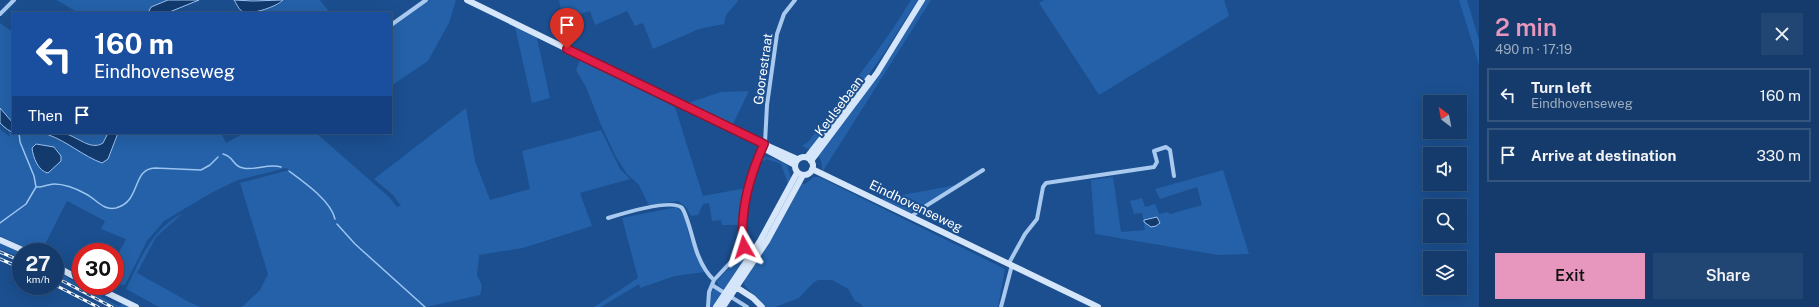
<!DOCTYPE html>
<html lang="en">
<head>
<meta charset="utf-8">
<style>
	body { margin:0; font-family:"Public Sans",sans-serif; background:#214673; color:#f1f3f6; height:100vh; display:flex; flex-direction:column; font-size:15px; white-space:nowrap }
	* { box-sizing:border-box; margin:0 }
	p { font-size:13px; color:#9dadc1 }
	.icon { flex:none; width:22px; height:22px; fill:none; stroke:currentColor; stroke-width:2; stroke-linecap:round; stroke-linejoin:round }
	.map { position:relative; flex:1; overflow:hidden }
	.sheet { display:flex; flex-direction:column; background:#143b6b; width:340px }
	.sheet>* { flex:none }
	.guide { position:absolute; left:12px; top:12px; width:380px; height:122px; border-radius:0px; box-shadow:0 4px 16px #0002,0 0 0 1px #33557e; background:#1a4fa0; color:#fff; overflow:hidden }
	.needle { width:26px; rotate:328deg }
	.fabs { position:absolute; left:1423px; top:95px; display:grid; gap:8px }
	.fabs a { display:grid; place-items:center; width:44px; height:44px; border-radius:0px; background:#143b6b; box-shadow:0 4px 16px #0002,0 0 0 1px #33557e; font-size:20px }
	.speed { position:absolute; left:12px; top:243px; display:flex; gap:8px; font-size:20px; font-weight:700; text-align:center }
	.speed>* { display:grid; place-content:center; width:52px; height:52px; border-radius:50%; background:#143b6b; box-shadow:0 4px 16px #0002,0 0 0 1px #33557e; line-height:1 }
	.speed small { font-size:10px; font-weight:400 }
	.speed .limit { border:6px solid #d22; background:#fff; color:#111 }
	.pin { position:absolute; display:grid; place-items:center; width:34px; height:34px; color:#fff; margin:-41px -17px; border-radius:50% 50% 50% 0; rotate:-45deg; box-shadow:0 0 4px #0007 }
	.pin .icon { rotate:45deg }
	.me { position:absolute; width:44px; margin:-22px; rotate:354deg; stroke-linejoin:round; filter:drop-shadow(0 0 3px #0008) }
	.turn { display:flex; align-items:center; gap:14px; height:84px; padding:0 16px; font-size:18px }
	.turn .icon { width:52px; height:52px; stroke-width:2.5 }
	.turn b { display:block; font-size:28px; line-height:34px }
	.then { display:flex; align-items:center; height:38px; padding:0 16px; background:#0003; gap:8px; font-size:15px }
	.round { display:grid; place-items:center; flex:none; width:42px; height:42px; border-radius:0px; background:#214673 }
	.head { display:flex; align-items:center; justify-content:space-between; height:68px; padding:0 16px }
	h1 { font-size:24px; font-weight:600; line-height:30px; color:#e797bd }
	.action { display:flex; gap:8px; margin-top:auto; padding:8px 16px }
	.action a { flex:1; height:46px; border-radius:0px; background:#e797bd; color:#111; font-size:16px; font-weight:600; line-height:46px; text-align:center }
	.action a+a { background:#214673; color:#f1f3f6 }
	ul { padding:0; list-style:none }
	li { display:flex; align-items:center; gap:12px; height:54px; margin:0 8px 6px; padding:0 8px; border:2px solid #33557e; border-radius:0px }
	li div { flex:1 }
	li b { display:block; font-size:15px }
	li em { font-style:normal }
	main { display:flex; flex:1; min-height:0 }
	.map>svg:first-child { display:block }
	.green { fill:#2461a8; fill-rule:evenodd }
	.water { fill:#123a6d; stroke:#9cc4f0 }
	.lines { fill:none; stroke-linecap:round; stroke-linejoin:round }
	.stream { stroke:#9cc4f0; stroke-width:1.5 }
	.street { stroke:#a9c9ee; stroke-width:4 }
	.secondary { stroke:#d6e6fa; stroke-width:6 }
	.rail-casing { stroke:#fff; stroke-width:3 }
	.rail { stroke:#1b4f8f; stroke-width:1.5; stroke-dasharray:4.5; stroke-linecap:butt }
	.route-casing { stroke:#92132f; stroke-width:10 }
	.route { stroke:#e11d48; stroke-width:7 }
	.labels { text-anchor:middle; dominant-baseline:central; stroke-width:4; stroke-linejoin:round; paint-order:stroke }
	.street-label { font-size:13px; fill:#fff; stroke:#1b4f8f }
</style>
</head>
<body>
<main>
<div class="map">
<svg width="1479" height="307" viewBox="0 0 1479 307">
	<rect width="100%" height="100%" fill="#1b4f8f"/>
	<path class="green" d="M 57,0 L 168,0 L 151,7 L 148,13 L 78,13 Z
		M 283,0 L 320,0 L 330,13 L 254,12 L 278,5 Z
		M 429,0 L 456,0 L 449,23 L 428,61 L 391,86 L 391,27 Z
		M 559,0 L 739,0 L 726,15 L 724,24 L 699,29 L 653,49 L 643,23 L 635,26 L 627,11 L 595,25 L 590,11 L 563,19 Z
		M 911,0 L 918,0 L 884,53 L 853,97 L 811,150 L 802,146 L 808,142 C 842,95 881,51 911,0 Z
		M 925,0 L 931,0 L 823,171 L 822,170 L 821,160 L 818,156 L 876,76 Z
		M 1044,0 L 1224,0 L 1229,16 L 1099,95 L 1039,3 Z
		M 1459,0 L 1467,0 L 1479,40 L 1479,65 Z
		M 0,23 L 13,32 L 13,123 L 0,108 Z
		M 515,27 L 537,38 L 550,98 L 532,103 Z
		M 580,60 L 675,107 L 703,196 L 746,188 L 739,211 L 738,225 L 722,225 L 721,220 L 712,221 L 709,203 L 703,204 L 698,215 L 691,216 L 686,207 L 678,201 L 650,205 L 648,204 L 639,185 L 627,174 L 616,157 L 601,125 L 586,87 L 576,70 Z
		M 749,91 L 732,126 L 688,103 L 721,92 Z
		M 466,108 L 475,161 L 490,200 L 530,189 L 522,151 L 601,130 L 620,169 L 630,179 L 580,193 L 592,226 L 523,248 L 479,255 L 477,276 C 482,283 483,286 480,295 L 426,307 L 242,307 L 260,290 L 268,274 L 240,183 L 289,170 L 286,168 L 238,180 L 211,193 L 164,221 L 147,241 L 125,285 L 115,284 L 115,260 L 126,239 L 101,229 L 105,221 L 67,201 L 41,252 L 35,252 L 0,236 L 0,129 L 10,137 L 9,132 C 21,138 36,130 49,135 C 68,142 84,155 102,163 L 108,159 L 118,133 L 221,133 L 226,143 L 244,133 L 316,133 L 389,197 L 397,207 L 401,206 L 393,195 L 374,179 ZM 34,144 L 56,148 L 59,152 L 61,161 L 49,172 L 43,171 L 38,165 Z
		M 64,133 L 108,133 L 103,143 C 92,151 75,138 64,133 Z
		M 764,157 L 772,158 L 787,165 L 791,178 L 789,187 L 781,164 L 767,159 L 759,163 Z
		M 1223,170 L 1249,254 L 1218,255 L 1095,234 L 1091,180 L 1113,177 L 1121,232 L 1145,230 L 1142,213 L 1134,214 L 1130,201 L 1142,198 L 1145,207 L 1155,204 L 1159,214 L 1168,212 L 1170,214 L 1202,205 L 1197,187 L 1160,199 L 1155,189 Z
		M 814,177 L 819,177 L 1005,269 L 998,307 L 863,307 L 861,304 L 855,301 L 848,289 L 832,280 L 818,280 L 813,283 L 799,298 L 775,307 L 766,307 C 759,298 746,291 743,281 L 800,183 L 805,184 Z
		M 956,185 L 910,213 L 881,199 Z
		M 677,207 L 685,217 L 689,236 L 704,272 L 675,276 L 640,288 L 639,284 L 601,307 L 594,307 L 638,278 L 622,218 Z
		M 183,213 L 156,237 L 137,273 L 189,302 L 200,307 L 159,307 L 126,289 C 140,259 152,229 183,213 Z
		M 748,241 L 756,245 L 725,291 L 718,285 L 717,281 L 741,255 Z
		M 0,243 L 21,252 L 21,258 L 0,249 Z
		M 55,269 L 71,280 L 116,305 L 120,306 L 122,303 L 129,307 L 116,307 L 55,275 Z
		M 715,289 L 724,293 L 714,307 L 710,307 L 711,292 Z"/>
	<path class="water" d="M 168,0 L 199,0 L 167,13 L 148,13 L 151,7 Z
		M 234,0 L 253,1 L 283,0 C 278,6 252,15 244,12 C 239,11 237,4 234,0 Z
		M 0,108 L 13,123 L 13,133 C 26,133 55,130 66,134 C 78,137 91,151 103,143 L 108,133 L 118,133 L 108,159 L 102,163 C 83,156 68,142 49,135 C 26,126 22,145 0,123 Z
		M 36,144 L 54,147 L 61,156 L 61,161 L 48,173 C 38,171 33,157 32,148 Z
		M 1157,217 L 1160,223 L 1156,226 L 1151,227 L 1144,222 L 1144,220 Z"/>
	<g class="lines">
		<path class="stream" d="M 19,133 L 20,142 L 34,176 L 36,187 C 42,188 48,184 54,184 C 65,184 77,189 86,194 C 96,199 103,211 116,208 C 142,201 131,169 155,168 L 201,170 L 210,165 L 218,157
			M 223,154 C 235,157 232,166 243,168 C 256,171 268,163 281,167
			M 289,171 C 304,182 331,201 335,219
			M 0,223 L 26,204 L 36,187
			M 337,224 L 355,244 L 425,307"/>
		<path class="street" d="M 0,14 L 14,0
			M 391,25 L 426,0
			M 912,216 L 921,209 L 983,170
			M 608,218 C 621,214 672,198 682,208 C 688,216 693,243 698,255 C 702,265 706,273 714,280
			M 1009,263 L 1025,234 L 1037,219 L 1043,187 L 1046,183 L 1154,167 L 1157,162 L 1154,151 L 1166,147 L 1170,150 L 1174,176
			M 712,285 L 747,307
			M 708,307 L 709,292 L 714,280 L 743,249 L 742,232 L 743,216 L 755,167 L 765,143 L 767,105 L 777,34 L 784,14 L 795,0
			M 1001,307 L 1012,265"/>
		<path class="secondary" d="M 467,0 L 737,132 L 797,159
			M 765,149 L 795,165
			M795 166a9 9 0 1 1 18 0a9 9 0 1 1-18 0Z
			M 807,157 L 869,78
			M 811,161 L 877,73 L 922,0
			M 812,169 L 1098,307
			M 0,240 L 27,252
			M 55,266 L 81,280
			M 733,285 L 753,298 L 762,307
			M 93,286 L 136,307
			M 716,307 L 760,241 L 797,173
			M 723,307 L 767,241 L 803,175"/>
		<g class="rail-casing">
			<path id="rail" d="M 0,252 L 21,261
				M 0,259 L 21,268
				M 55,277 L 112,307
				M 55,285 L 98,307"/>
		</g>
		<use href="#rail" class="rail"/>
	</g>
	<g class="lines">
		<g class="route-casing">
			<path id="route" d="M 567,49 L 764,144 C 750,175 739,213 744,247"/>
		</g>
		<use href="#route" class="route"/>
	</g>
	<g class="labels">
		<g class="street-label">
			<text transform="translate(763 69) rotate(-82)">Goorestraat</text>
			<text transform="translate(839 106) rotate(-53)">Keulsebaan</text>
			<text transform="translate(916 206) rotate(26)">Eindhovenseweg</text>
		</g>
	</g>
</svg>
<div class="fabs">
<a><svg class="needle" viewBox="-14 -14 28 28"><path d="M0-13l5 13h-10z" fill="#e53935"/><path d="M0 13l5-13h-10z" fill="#9dadc1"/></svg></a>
<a><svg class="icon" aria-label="sound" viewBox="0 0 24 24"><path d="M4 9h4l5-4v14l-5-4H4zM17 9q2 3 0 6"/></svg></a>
<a><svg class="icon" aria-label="search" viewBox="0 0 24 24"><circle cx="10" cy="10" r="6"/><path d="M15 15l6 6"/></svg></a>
<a><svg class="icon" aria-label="layers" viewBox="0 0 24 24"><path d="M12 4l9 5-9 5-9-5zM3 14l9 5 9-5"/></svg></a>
</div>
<div class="speed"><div>27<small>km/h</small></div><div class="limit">30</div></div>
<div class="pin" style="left:567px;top:49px;background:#d93025"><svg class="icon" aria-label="arrive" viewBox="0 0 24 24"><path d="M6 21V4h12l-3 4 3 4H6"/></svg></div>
<svg class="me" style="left:744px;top:247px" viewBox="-20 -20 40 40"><path d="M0-17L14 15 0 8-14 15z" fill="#e11d48" stroke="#fff" stroke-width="4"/></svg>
<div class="guide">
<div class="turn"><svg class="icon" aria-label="left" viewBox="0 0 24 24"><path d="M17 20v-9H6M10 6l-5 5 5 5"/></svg><div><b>160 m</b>Eindhovenseweg</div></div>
<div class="then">Then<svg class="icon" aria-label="arrive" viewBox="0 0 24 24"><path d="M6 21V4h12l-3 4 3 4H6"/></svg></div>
</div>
</div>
<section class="sheet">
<div class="head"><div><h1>2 min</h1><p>490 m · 17:19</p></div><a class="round"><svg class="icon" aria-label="close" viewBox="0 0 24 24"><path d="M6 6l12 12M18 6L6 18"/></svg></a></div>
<ul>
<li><svg class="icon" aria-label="left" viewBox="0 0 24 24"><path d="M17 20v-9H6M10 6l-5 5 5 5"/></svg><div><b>Turn left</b><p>Eindhovenseweg</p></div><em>160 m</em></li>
<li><svg class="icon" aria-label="arrive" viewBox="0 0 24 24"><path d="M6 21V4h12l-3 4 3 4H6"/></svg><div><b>Arrive at destination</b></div><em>330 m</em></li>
</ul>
<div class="action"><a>Exit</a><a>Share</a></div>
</section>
</main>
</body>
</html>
